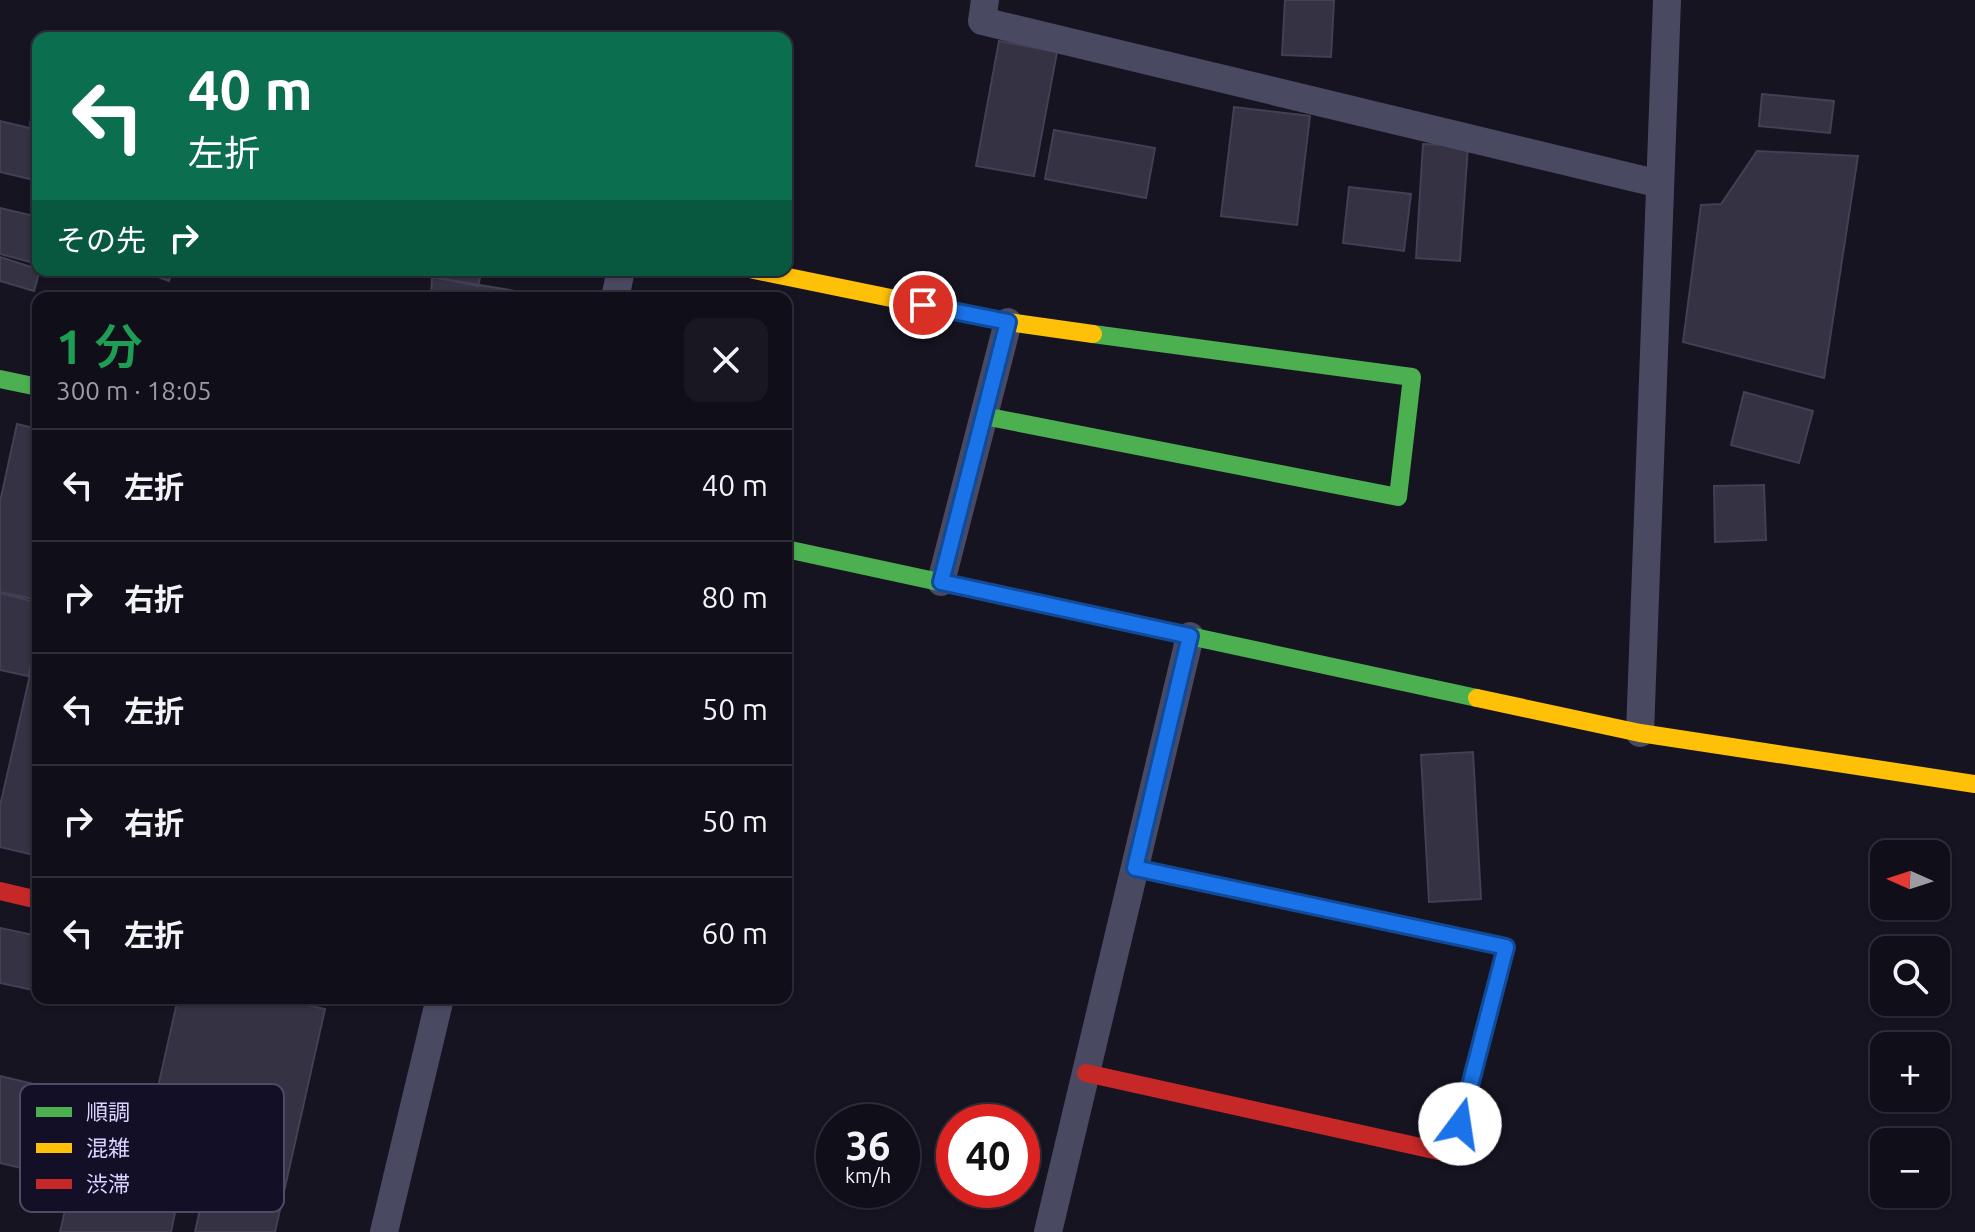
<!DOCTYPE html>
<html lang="ja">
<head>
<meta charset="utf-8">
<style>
	body { margin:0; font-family:Ubuntu,"Noto Sans JP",sans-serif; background:#191822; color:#f1f3f6; height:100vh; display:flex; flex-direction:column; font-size:30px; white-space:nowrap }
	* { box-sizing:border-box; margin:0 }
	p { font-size:26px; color:#9c9ca2 }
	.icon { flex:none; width:44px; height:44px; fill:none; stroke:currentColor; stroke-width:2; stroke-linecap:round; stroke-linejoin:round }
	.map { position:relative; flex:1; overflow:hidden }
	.sheet { position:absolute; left:32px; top:292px; width:760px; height:712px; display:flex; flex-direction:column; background:#100f19; border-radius:16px; box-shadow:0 2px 6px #0004,0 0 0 2px #302f38 }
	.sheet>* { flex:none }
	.banner { position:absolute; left:32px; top:32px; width:760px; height:244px; border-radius:16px; box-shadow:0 2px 6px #0004,0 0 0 2px #302f38; background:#0b6e4f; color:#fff; overflow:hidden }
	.needle { width:52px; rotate:273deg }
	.controls { position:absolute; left:1870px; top:840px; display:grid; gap:16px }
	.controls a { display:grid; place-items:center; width:80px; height:80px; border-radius:16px; background:#100f19; box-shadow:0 2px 6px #0004,0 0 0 2px #302f38; font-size:40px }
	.speed { position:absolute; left:816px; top:1104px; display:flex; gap:16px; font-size:40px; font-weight:700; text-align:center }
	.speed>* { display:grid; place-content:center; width:104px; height:104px; border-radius:50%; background:#100f19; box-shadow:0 2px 6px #0004,0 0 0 2px #302f38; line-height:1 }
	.speed small { font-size:20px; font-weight:400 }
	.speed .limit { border:12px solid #d22; background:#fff; color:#111 }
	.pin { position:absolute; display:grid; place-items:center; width:68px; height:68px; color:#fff; margin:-34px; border:4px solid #fff; border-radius:50%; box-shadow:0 2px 8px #0007 }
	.me { position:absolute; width:88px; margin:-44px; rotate:14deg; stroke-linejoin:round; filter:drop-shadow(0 0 6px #0008) }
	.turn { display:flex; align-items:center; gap:28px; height:168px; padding:0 24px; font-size:36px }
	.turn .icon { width:104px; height:104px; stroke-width:2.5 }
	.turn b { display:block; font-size:56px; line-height:68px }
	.then { display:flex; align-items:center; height:76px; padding:0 24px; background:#0003; gap:16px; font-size:30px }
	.round { display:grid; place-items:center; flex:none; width:84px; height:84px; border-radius:16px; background:#191822 }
	.headline { display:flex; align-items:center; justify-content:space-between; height:136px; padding:0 24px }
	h1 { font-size:48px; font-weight:600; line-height:60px; color:#1e9e55 }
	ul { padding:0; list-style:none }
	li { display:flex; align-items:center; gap:24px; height:112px; padding:0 24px; border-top:2px solid #302f38 }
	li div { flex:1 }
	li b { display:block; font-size:30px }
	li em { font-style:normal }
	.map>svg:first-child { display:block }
	.building { fill:#343243; stroke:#433f54; stroke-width:2 }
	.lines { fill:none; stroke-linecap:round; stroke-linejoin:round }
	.street { stroke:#4a4962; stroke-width:28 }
	.fast { stroke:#4caf50; stroke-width:18 }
	.slow { stroke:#ffc107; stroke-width:18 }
	.jam { stroke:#c62828; stroke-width:18 }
	.route-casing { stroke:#114b97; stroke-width:20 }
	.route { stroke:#1a73e8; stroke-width:14 }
	.key { fill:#130f26; stroke:#4e4a67; stroke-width:2 }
	.key-label { font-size:22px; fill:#d9d4ff }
</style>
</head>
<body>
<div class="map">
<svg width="1975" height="1232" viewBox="0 0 1975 1232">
	<rect width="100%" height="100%" fill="#161421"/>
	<path class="building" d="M 1285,0 L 1334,0 L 1331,57 L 1282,55 Z
		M 999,41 L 1057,52 L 1034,176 L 976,166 Z
		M 36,90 L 38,91 L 38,126 L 30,125 Z
		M 1762,94 L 1834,101 L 1830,133 L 1759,126 Z
		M 1234,107 L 1310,116 L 1297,225 L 1221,216 Z
		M 0,121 L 38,130 L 38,181 L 0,172 Z
		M 1054,130 L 1155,148 L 1146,198 L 1045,179 Z
		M 1423,144 L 1468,146 L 1460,261 L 1416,258 Z
		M 1757,151 L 1858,156 L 1824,378 L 1683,342 L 1701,205 L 1721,204 Z
		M 1349,187 L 1411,194 L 1404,251 L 1343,243 Z
		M 0,208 L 38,217 L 38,264 L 0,254 Z
		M 0,257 L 40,270 L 34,291 L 0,281 Z
		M 139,270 L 172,270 L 169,281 Z
		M 399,270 L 482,270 L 478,286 Z
		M 432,277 L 545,296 L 545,298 L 431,298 Z
		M 1744,392 L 1813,411 L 1799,463 L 1731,445 Z
		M 17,424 L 38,429 L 38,600 L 0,592 L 0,502 Z
		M 1764,485 L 1766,540 L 1715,542 L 1714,486 Z
		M 0,593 L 38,603 L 38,637 L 28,676 L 0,670 Z
		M 38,640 L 38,856 L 0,847 L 0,806 Z
		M 1473,752 L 1481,899 L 1429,902 L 1421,755 Z
		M 0,928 L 38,936 L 38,991 L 0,983 Z
		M 178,998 L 275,998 L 325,1009 L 275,1232 L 195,1232 L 202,1200 L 136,1185 Z
		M 0,1076 L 67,1092 L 47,1174 L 0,1163 Z
		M 71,1184 L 176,1208 L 171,1232 L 60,1232 Z"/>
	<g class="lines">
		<path class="street" d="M 985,0 L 982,21 L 1660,184
			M 615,298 L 621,270
			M 941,582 L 1008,322
			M 1640,733 L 1667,0
			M 384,1232 L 440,998
			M 1048,1232 L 1190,636"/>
		<path class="fast" d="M 0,379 L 38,387
			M 984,416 L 1398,497 L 1412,377 L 1093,334
			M 786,549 L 1477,698
			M 1135,868 L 1506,947 L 1462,1116"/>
		<path class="slow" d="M 754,270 L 1008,322 L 1093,334
			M 1477,698 L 1640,733 L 1975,784"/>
		<path class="jam" d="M 0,891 L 38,900
			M 1086,1073 L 1452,1154 L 1462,1116"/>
	</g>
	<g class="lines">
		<g class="route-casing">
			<path id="route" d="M 923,305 L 1008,322 L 941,582 L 1190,636 L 1135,868 L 1506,947 L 1460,1124"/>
		</g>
		<use href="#route" class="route"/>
	</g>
	<rect x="20" y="1084" width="264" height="128" rx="12" class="key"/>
	<rect x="36" y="1107" width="36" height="10" fill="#4caf50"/>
	<rect x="36" y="1143" width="36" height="10" fill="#ffc107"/>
	<rect x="36" y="1179" width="36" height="10" fill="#c62828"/>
	<g class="key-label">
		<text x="86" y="1120">順調</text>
		<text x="86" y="1156">混雑</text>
		<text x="86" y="1192">渋滞</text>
	</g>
</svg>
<div class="controls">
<a><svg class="needle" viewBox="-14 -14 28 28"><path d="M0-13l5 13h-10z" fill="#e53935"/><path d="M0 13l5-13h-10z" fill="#9c9ca2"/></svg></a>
<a><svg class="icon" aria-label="search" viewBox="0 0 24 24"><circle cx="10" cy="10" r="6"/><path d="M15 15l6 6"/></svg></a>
<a>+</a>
<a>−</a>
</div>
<div class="speed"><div>36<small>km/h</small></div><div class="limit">40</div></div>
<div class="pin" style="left:923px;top:305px;background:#d93025"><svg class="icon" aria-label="arrive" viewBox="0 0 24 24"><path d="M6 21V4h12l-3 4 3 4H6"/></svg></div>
<svg class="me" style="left:1460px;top:1124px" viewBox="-20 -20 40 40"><circle r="19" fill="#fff"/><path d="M0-13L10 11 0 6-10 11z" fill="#1a73e8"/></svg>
<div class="banner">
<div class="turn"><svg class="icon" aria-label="left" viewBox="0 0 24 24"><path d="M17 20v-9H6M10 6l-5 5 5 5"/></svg><div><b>40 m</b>左折</div></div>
<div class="then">その先<svg class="icon" aria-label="right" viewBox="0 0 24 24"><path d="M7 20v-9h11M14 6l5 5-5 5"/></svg></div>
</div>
<section class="sheet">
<div class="headline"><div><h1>1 分</h1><p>300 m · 18:05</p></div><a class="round"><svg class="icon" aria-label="close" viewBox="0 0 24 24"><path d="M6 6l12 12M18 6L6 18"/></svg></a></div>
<ul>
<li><svg class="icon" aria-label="left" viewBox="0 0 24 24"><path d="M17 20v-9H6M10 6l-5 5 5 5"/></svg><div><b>左折</b></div><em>40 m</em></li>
<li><svg class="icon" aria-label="right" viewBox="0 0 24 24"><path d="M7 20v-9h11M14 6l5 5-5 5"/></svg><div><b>右折</b></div><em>80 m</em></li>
<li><svg class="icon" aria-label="left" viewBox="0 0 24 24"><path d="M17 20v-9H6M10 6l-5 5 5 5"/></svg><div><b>左折</b></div><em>50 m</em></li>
<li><svg class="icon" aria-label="right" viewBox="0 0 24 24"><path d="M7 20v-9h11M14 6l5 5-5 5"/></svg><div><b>右折</b></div><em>50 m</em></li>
<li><svg class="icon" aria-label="left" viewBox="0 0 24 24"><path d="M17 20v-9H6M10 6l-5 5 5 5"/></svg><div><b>左折</b></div><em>60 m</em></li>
</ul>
</section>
</div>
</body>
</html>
